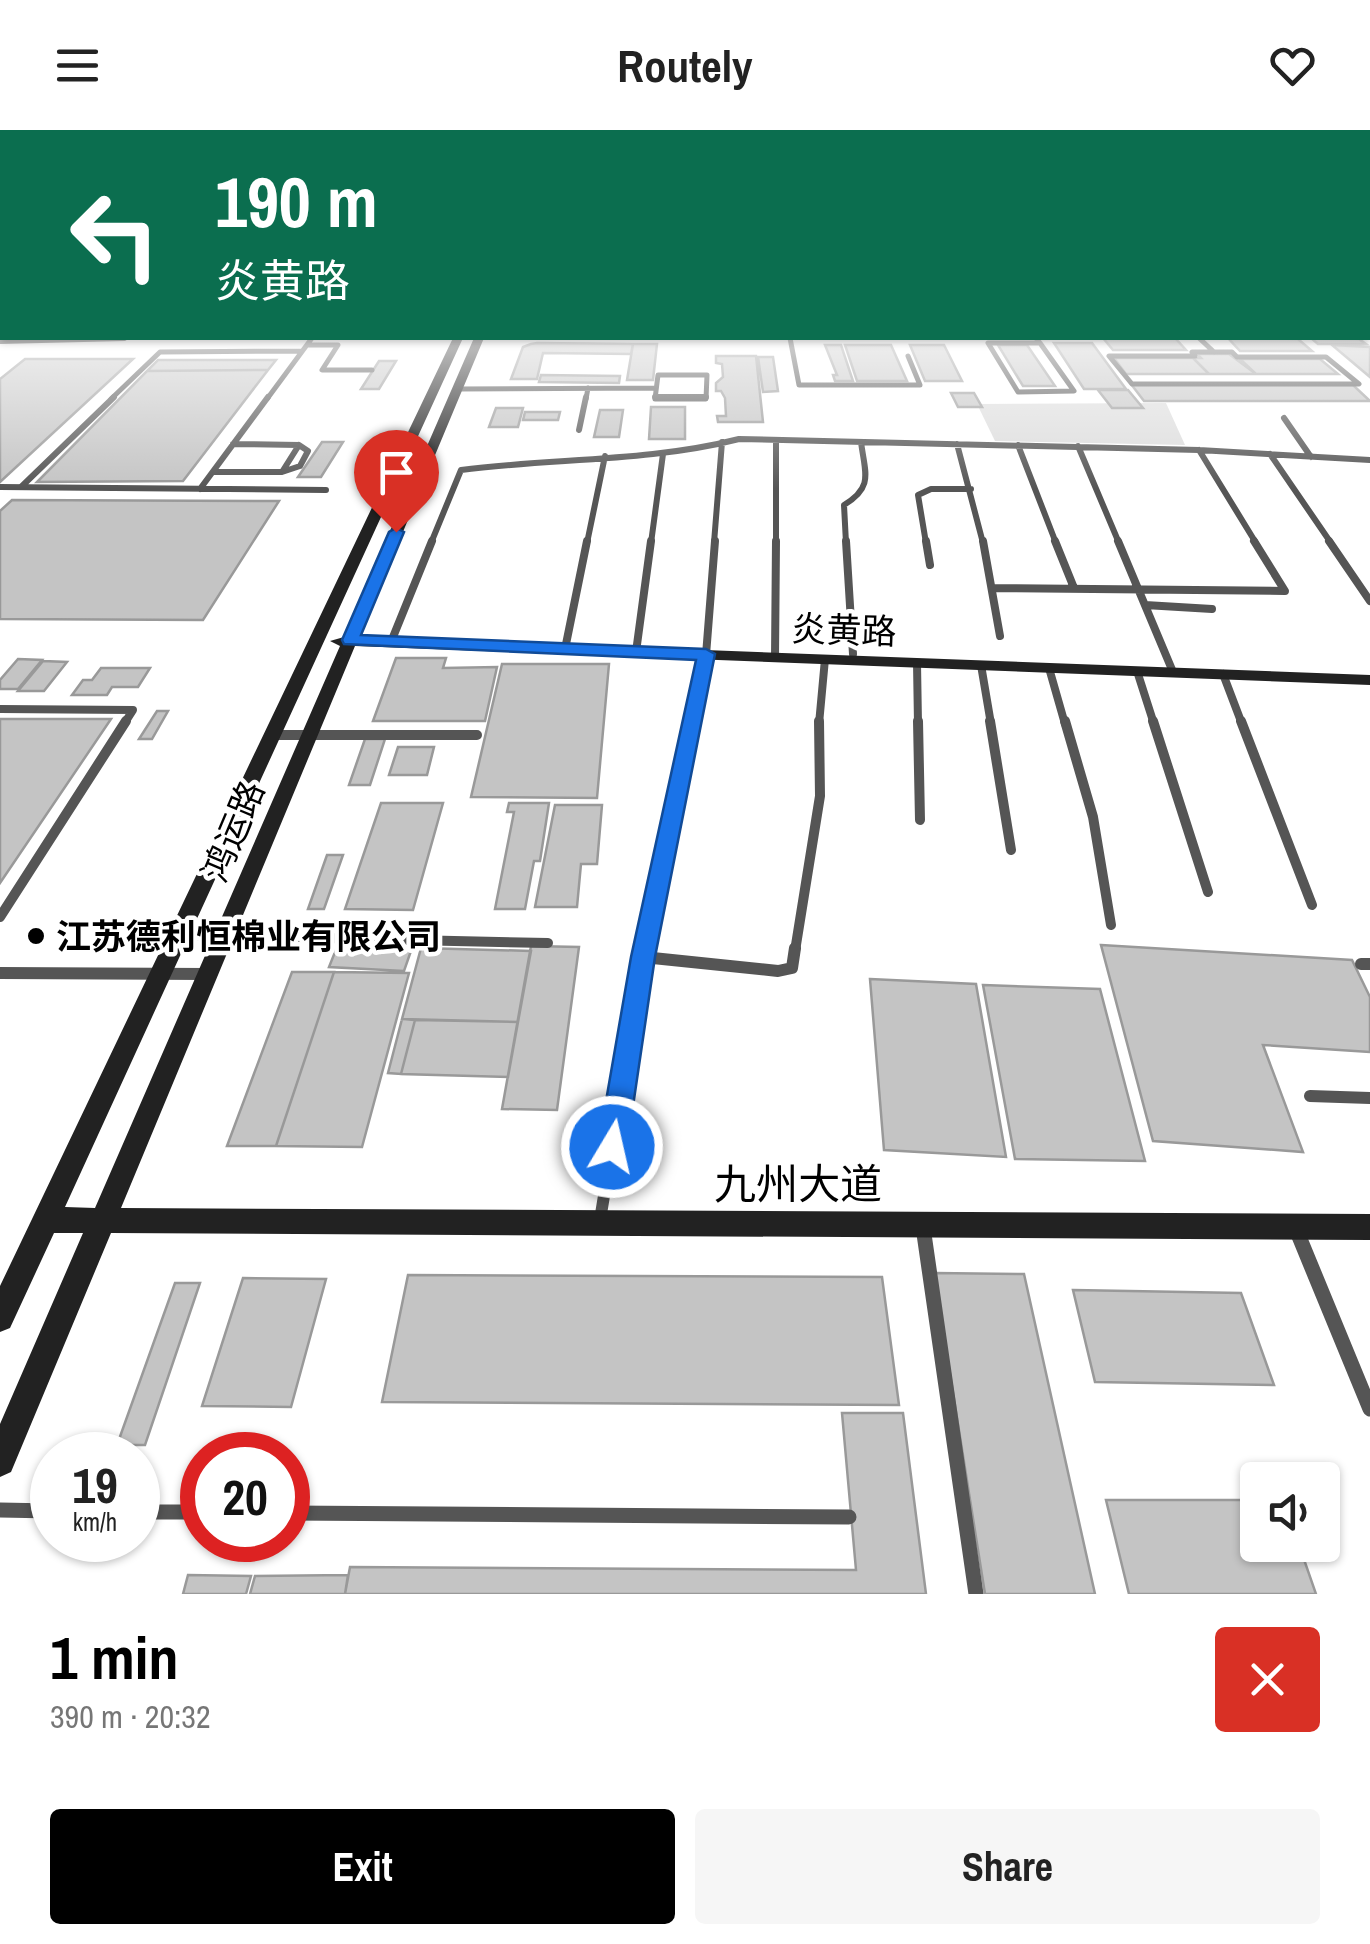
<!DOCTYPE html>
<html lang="en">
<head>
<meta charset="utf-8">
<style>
	body { margin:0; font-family:"Archivo Narrow","Noto Sans SC",sans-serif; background:#f6f6f6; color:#222; height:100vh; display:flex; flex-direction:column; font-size:38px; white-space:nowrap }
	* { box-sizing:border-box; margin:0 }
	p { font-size:32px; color:#767676 }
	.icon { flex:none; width:55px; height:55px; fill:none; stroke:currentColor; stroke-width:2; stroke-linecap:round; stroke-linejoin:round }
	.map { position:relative; height:1464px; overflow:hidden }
	.sheet { display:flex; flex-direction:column; background:#fff; flex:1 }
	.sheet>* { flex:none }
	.top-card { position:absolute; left:0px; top:0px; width:1370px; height:210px; box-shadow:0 2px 8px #0004; background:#0b6e4f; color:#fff; overflow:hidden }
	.fabs { position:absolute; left:1240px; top:1332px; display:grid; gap:20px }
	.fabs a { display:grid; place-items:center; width:100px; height:100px; border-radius:10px; background:#fff; box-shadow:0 2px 8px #0004; font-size:50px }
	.speed { position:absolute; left:30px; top:1302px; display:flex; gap:20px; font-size:50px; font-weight:700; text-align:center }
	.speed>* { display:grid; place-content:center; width:130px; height:130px; border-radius:50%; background:#fff; box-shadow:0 2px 8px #0004; line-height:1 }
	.speed small { font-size:25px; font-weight:400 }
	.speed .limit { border:15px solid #d22; background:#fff; color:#111 }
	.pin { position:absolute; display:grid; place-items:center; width:85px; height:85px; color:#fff; margin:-102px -42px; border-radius:50% 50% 50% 0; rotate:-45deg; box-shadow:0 0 10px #0007 }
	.pin .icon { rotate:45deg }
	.me { position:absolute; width:110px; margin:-55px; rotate:9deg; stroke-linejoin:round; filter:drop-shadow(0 0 8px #0008) }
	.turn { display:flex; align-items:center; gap:35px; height:210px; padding:0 50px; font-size:45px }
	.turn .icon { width:130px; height:130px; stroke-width:2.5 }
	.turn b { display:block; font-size:70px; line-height:85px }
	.round { display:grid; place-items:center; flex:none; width:105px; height:105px; border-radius:10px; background:#f6f6f6 }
	.summary { display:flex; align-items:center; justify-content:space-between; height:170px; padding:0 50px }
	h1 { font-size:60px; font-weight:700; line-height:75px; color:#000 }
	.primary-button { display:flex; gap:20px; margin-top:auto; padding:20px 50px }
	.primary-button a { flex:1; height:115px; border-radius:10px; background:#000; color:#fff; font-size:40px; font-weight:700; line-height:115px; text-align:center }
	.primary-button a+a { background:#f6f6f6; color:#222 }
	header { display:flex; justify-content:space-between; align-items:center; height:130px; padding:0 50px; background:#fff; font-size:45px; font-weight:700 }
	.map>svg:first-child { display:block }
	.green { fill:#dcdcdc }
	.building { fill:#c4c4c4; stroke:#999; stroke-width:2.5 }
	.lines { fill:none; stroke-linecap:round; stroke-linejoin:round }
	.lane-far5 { stroke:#555; stroke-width:5 }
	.lane-far4 { stroke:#555; stroke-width:6 }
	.lane-far3 { stroke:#555; stroke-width:8 }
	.lane-far2 { stroke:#555; stroke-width:10 }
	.lane-far1 { stroke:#555; stroke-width:12 }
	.lane { stroke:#555; stroke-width:15 }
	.secondary { fill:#222; fill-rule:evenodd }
	.route { fill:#1a73e8; stroke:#114b97; stroke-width:2.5 }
	.poi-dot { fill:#000; stroke:#fff; stroke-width:4 }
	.labels { text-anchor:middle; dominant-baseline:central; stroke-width:9; stroke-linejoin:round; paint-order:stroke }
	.street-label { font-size:35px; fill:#000; stroke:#fff }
	.poi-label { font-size:35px; font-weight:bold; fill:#000; stroke:#fff; text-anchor:start }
	.near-street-label { font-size:42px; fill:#000; stroke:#fff }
</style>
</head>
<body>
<header><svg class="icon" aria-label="menu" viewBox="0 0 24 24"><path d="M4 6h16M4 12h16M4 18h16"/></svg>Routely<svg class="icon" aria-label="heart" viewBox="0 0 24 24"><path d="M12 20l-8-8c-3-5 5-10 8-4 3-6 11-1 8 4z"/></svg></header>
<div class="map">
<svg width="1370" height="1464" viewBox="0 0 1370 1464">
	<rect width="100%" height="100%" fill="#fff"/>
	<path class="green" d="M 1166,273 L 1185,315 L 995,311 L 977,274 Z"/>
	<path class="building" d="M 1103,208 L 1175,208 L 1186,220 L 1113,220 Z
		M 1228,208 L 1298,209 L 1312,221 L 1240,221 Z
		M 1311,208 L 1359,209 L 1366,214 L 1318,214 Z
		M 1054,213 L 1092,213 L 1126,259 L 1084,259 Z
		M 531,214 L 537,213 L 633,214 L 631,224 L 543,223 L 537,249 L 511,249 L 523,217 Z
		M 633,214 L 657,214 L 653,250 L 627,250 Z
		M 825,215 L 841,215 L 853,251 L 835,251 L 833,245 L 837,245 Z
		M 845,215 L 891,215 L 907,251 L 857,251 Z
		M 910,215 L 944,215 L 962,251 L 925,251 Z
		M 998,215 L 1027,215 L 1055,256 L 1023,256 Z
		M 1332,215 L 1370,217 L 1370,247 Z
		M 1197,224 L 1229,224 L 1256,244 L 1209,244 L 1193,228 L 1201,228 Z
		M 716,226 L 756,226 L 763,292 L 718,292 L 717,286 L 726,286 L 725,268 L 721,261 L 716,261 L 716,253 L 723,247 L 722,234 L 716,233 Z
		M 758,227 L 773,227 L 778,261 L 763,262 Z
		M 1114,228 L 1193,228 L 1209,244 L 1126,244 Z
		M 25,229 L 133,229 L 0,352 L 0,249 Z
		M 1240,229 L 1320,229 L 1338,244 L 1256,244 Z
		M 158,230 L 276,230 L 268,240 L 147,241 Z
		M 379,231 L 396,231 L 379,259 L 361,259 Z
		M 268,240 L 183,351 L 37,352 L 147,241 Z
		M 541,245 L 620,246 L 619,253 L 539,252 Z
		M 1131,254 L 1353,255 L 1370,271 L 1144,271 Z
		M 1098,260 L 1128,260 L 1143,278 L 1112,278 Z
		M 951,263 L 974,263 L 982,277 L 958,277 Z
		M 651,277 L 685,277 L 685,309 L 649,309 Z
		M 496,278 L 523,278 L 518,297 L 489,297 Z
		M 600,280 L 623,280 L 619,307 L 594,307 Z
		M 525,282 L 560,282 L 558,290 L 523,290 Z
		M 322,312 L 343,312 L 321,347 L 298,347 Z
		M 12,370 L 279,371 L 203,490 L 0,489 L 0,381 Z
		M 396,528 L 446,528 L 443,538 L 497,537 L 485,591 L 373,591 Z
		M 18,529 L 42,530 L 18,559 L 0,559 L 0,550 Z
		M 43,531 L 67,532 L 44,561 L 18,561 Z
		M 502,534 L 609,534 L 597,668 L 471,667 Z
		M 101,538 L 150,538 L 138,557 L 112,557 L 107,565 L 72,565 L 83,550 L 92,550 Z
		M 157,581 L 168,581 L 152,609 L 139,609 Z
		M 0,589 L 111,589 L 0,753 Z
		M 365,609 L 385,609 L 370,655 L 349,655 Z
		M 398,617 L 434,617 L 427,645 L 389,645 Z
		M 381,673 L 443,673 L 413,780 L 345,779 Z
		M 509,673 L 549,673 L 540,731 L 534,731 L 525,779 L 495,779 L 514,682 L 507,682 Z
		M 555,675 L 602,675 L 597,734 L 581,734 L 577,777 L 535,777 Z
		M 327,725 L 343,725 L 324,779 L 308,779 Z
		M 1101,815 L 1352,830 L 1370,867 L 1370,922 L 1263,915 L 1303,1022 L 1153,1011 Z
		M 531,816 L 579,817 L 557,980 L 502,979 Z
		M 337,817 L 411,821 L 404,841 L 329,837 Z
		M 421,818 L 531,821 L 518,892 L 402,889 Z
		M 292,842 L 334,842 L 276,1016 L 227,1016 Z
		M 334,842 L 409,843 L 362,1017 L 276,1016 Z
		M 870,849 L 976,854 L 1006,1027 L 884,1020 Z
		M 983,855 L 1100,859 L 1145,1031 L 1015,1029 Z
		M 402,889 L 415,890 L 401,944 L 388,943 Z
		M 415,890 L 518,892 L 508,947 L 401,944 Z
		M 934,1143 L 1024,1144 L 1095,1464 L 985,1464 Z
		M 408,1145 L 882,1147 L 899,1275 L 382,1272 Z
		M 243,1148 L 326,1149 L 291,1277 L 202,1276 Z
		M 175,1153 L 200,1153 L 145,1315 L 117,1315 Z
		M 1073,1160 L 1241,1163 L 1274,1255 L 1095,1252 Z
		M 842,1283 L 903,1283 L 926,1464 L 345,1464 L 350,1437 L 856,1440 Z
		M 1106,1370 L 1258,1370 L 1258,1415 L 1299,1415 L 1316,1464 L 1129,1464 Z
		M 188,1445 L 251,1446 L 246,1464 L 183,1464 Z
		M 348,1445 L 345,1464 L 250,1464 L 255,1446 Z"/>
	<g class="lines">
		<path class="lane-far5" d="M 790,208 L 799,255 L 920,255 L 908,226
			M 1036,208 L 1040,213
			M 1199,208 L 1214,222
			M 988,213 L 1040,213 L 1074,261 L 1018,262 Z
			M 307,215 L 338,215 L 322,240 L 372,240
			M 1192,222 L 1232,222 L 1237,227 L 1326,227 L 1359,254 L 1132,254 L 1109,226 L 1195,226 Z
			M 658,245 L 707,245 L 706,269 L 655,269 Z
			M 457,259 L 656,258
			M 111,269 L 160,222 L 302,221
			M 267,269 L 312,208
			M 586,269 L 588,258"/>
		<path class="lane-far4" d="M 655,267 L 706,267
			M 1284,288 L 1311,327
			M 579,300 L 586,267
			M 957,314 L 983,413
			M 1018,315 L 1056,413
			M 1078,316 L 1119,413
			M 1199,320 L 1256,413
			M 1270,324 L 1331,413
			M 213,342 L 282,342 L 299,315 L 233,314
			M 282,342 L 300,336 L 308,321 L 299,315
			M 0,357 L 326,360
			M 21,357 L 114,267
			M 200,359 L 268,267
			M 431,413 L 461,340 C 554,328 649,332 739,309 L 1199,320 L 1370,330
			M 587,413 L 605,326
			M 651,413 L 663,324
			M 714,413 L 722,312
			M 776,413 L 776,310
			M 846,413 L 844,375 C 874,357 865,343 861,312
			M 926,413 L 918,365 L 931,359 L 971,359"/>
		<path class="lane-far3" d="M 846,411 L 853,524
			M 926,411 L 930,435
			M 983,411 L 1000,506
			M 1055,411 L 1074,458
			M 1118,411 L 1173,542
			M 1329,411 L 1370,471
			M 994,458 L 1285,461 L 1254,411
			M 1145,475 L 1212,479
			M 391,512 L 432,411
			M 565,519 L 587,411
			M 636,522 L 651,411
			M 775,527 L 776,411
			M 917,533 L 918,594
			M 981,535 L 991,594
			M 1049,538 L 1065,594
			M 1137,541 L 1154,594
			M 1223,544 L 1242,594
			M 0,579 L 133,580 L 124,594
			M 692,594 L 706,525 L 715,411
			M 819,594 L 825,529"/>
		<path class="lane-far2" d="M 918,591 L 920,690
			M 990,591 L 1011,720
			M 1065,591 L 1093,687 L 1111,795
			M 1153,591 L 1208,762
			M 1241,591 L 1312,775
			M 273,605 L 477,605
			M 0,787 L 126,591
			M 180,805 L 548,813
			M 644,821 L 692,591
			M 795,821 L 820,666 L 819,591"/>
		<path class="lane-far1" d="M 643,827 L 778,841 L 792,838 L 795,818
			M 1361,834 L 1370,834
			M 0,843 L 207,844
			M 1310,966 L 1370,968
			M 600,1090 L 645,818
			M 923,1095 L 925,1106
			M 1295,1097 L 1299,1106"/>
		<path class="lane" d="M 924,1104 L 976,1464
			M 1298,1104 L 1370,1279
			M 0,1380 L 52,1381
			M 138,1382 L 202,1382
			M 288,1383 L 849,1387"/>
		<path class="secondary" d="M 1368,196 L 1370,196 L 1370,202 L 1368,202 Z
			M 0,208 L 130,208 L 125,211 L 0,214 Z
			M 453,208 L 463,208 L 65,1077 L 95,1078 L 340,516 L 330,511 L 344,507 L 474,208 L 484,208 L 359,507 L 1370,545 L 1370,555 L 355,516 L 121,1078 L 1370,1084 L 1370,1110 L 111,1103 L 11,1342 L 0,1347 L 0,1294 L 83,1103 L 54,1103 L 10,1198 L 0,1202 L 0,1156 Z"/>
	</g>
	<linearGradient id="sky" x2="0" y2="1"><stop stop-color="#8cadcc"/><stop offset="0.43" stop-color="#fff"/><stop offset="1" stop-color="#fff" stop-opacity="0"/></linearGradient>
	<rect width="1370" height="359" fill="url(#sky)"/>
	<path class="route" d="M 396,398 L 404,402 L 361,505 L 706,519 L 715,524 L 655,827 L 627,1017 L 623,1026 L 612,1030 L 602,1026 L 598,1017 L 631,827 L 696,530 L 344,514 L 342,510 L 389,402 Z"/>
	<circle class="poi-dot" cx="36" cy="806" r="10"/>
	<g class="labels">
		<g class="street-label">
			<text transform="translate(844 500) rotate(2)">炎黄路</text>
			<text transform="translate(233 701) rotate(-67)">鸿运路</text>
		</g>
		<g class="poi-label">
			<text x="56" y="806">江苏德利恒棉业有限公司</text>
		</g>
		<g class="near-street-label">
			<text x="798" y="1054">九州大道</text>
		</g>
	</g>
</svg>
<div class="fabs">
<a><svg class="icon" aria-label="sound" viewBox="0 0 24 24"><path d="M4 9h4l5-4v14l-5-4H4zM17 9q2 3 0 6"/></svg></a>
</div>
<div class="speed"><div>19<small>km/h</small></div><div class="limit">20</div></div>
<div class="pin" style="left:396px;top:402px;background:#d93025"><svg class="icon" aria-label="arrive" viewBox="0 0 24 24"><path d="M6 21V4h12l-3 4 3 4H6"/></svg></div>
<svg class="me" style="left:612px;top:1017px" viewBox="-20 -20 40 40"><circle r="17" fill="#1a73e8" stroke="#fff" stroke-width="3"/><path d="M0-11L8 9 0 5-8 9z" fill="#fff"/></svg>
<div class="top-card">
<div class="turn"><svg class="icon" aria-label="left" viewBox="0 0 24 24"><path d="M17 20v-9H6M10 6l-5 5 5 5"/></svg><div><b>190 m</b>炎黄路</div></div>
</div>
</div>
<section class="sheet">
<div class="summary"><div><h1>1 min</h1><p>390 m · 20:32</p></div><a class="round" style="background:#d93025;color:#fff"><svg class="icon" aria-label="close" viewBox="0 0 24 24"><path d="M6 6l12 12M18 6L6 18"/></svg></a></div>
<div class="primary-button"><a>Exit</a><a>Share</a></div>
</section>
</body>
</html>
